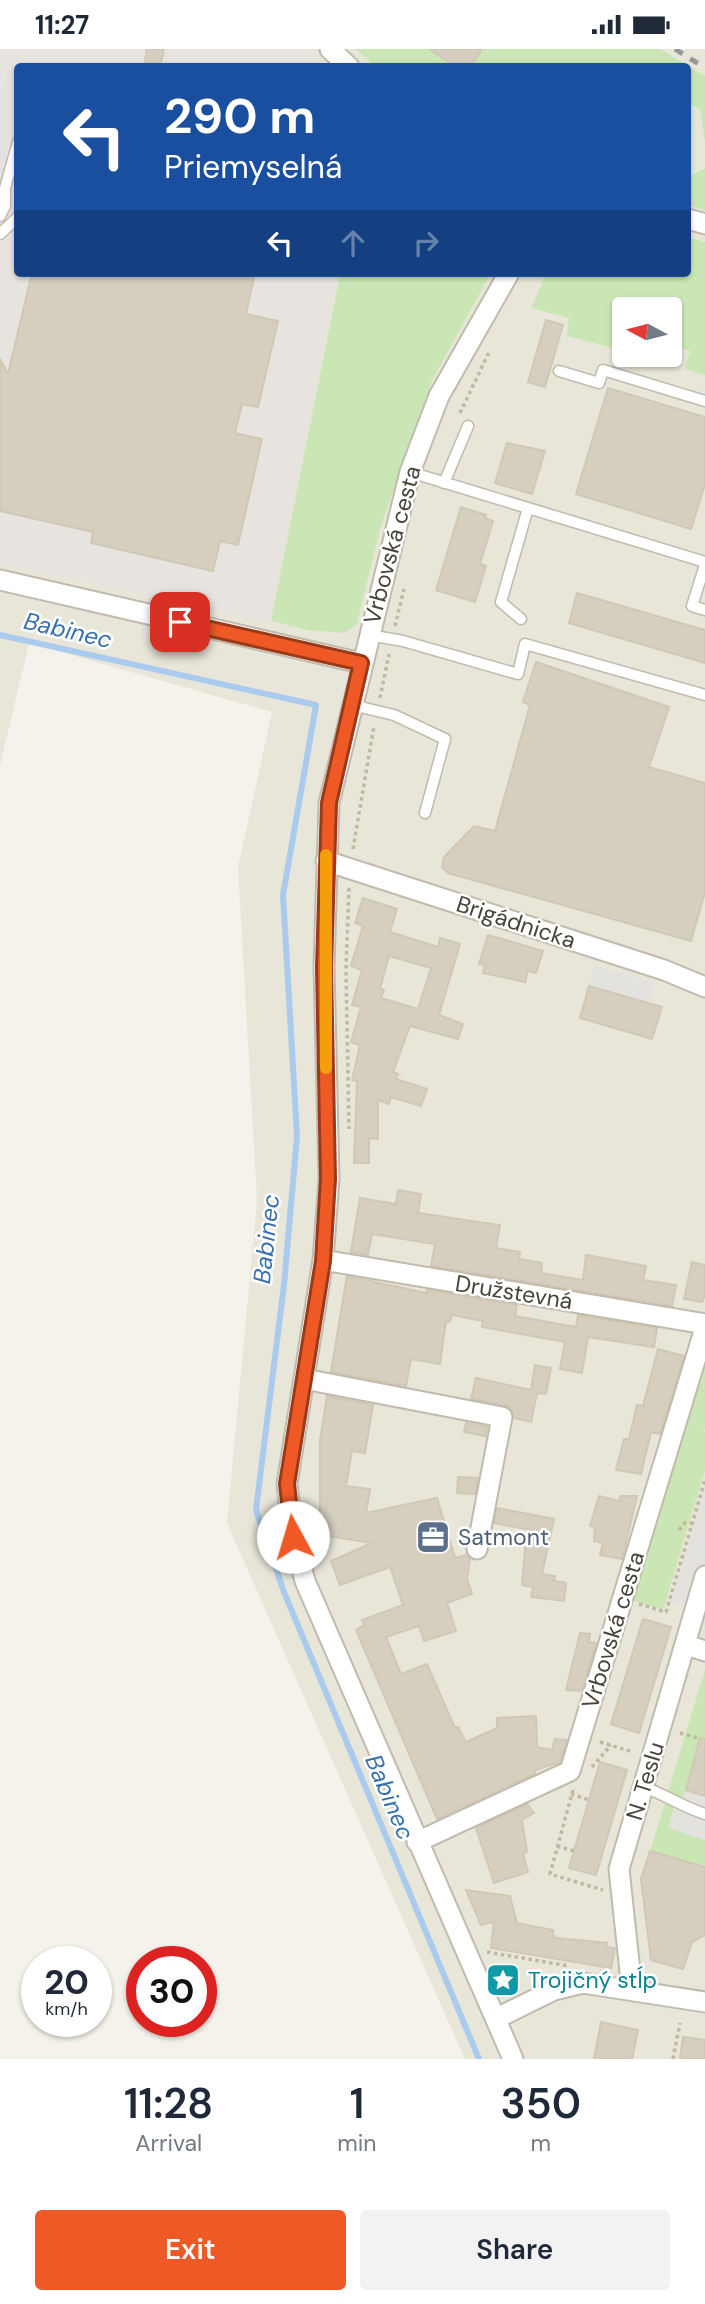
<!DOCTYPE html>
<html lang="en">
<head>
<meta charset="utf-8">
<style>
	body { margin:0; font-family:"DM Sans",sans-serif; background:#f2f2f3; color:#1f2937; height:100vh; display:flex; flex-direction:column; font-size:26px; white-space:nowrap }
	* { box-sizing:border-box; margin:0 }
	p { font-size:23px; color:#747a83 }
	.icon { flex:none; width:38px; height:38px; fill:none; stroke:currentColor; stroke-width:2; stroke-linecap:round; stroke-linejoin:round }
	.map { position:relative; height:2010px; overflow:hidden }
	.details { display:flex; flex-direction:column; background:#fff; flex:1 }
	.details>* { flex:none }
	.banner { position:absolute; left:14px; top:14px; width:677px; height:214px; border-radius:7px; box-shadow:0 2px 5px #0004; background:#1a4fa0; color:#fff; overflow:hidden }
	.needle { width:46px; rotate:277deg }
	.tools { position:absolute; left:612px; top:248px; display:grid; gap:14px }
	.tools a { display:grid; place-items:center; width:70px; height:70px; border-radius:7px; background:#fff; box-shadow:0 2px 5px #0004; font-size:35px }
	.speed { position:absolute; left:21px; top:1897px; display:flex; gap:14px; font-size:35px; font-weight:700; text-align:center }
	.speed>* { display:grid; place-content:center; width:91px; height:91px; border-radius:50%; background:#fff; box-shadow:0 2px 5px #0004; line-height:1 }
	.speed small { font-size:18px; font-weight:400 }
	.speed .limit { border:10px solid #d22; background:#fff; color:#111 }
	.pin { position:absolute; display:grid; place-items:center; width:60px; height:60px; color:#fff; margin:-30px; border-radius:14px; box-shadow:0 4px 10px #0006 }
	.me { position:absolute; width:77px; margin:-38px; rotate:354deg; stroke-linejoin:round; filter:drop-shadow(0 0 5px #0008) }
	.turn { display:flex; align-items:center; gap:24px; height:147px; padding:0 35px; font-size:32px }
	.turn .icon { width:91px; height:91px; stroke-width:2.5 }
	.turn b { display:block; font-size:49px; line-height:60px }
	.lanes { display:flex; align-items:center; height:66px; padding:0 35px; background:#0003; justify-content:center; gap:35px; direction:ltr }
	.lanes .off { opacity:.35 }
	.eta { display:flex; justify-content:space-evenly; align-items:center; height:119px; text-align:center }
	.eta b { font-size:42px; font-weight:600; line-height:49px }
	.button { display:flex; gap:14px; margin-top:auto; padding:14px 35px }
	.button a { flex:1; height:80px; border-radius:7px; background:#ef5926; color:#fff; font-size:28px; font-weight:600; line-height:80px; text-align:center }
	.button a+a { background:#f2f2f3; color:#1f2937 }
	.status { display:flex; justify-content:space-between; align-items:center; height:49px; padding:0 35px; background:#fff; direction:ltr }
	.status svg { height:19px; fill:currentColor }
	.map>svg:first-child { display:block }
	.residential { fill:#e8e5d9 }
	.industrial { fill:#e7e4df }
	.green { fill:#cbe6b5 }
	.parking { fill:#e3e2de }
	.lines { fill:none; stroke-linecap:round; stroke-linejoin:round }
	.stream { stroke:#aacbed; stroke-width:6 }
	.building { fill:#d6cfc0; stroke:#d0c8b4; stroke-width:2; fill-rule:evenodd }
	.lane-casing { stroke:#c0bbad; stroke-width:13 }
	.street-casing { stroke:#c0bbad; stroke-width:23 }
	.path { stroke:#c1b89f; stroke-width:3.5; stroke-dasharray:3.5 3.5; stroke-linecap:butt }
	.lane { stroke:#fff; stroke-width:10 }
	.street { stroke:#fff; stroke-width:19 }
	.rail { stroke:#989898; stroke-width:5; stroke-dasharray:9 9; stroke-linecap:butt }
	.route-casing { stroke:#9b3a19; stroke-width:18 }
	.route { stroke:#ef5926; stroke-width:12 }
	.slow { stroke:#f59e0b; stroke-width:12 }
	.labels { text-anchor:middle; dominant-baseline:central; stroke-width:5; stroke-linejoin:round; paint-order:stroke }
	.street-label { font-size:23px; fill:#484439; stroke:#fff }
	.service-label { font-size:23px; fill:#4e5e75; stroke:#fff; text-anchor:start }
	.culture-label { font-size:23px; fill:#0d838f; stroke:#fff; text-anchor:start }
	.water-label { font-size:24px; font-style:italic; fill:#3670b0; stroke:#fff }
</style>
</head>
<body>
<div class="status"><b>11:27</b><svg viewBox="0 0 49 12"><path d="M0 12V9h3v3zM5 12V6h3v6zM10 12V3h3v9zM15 12V0h3v12zM26 1h20v11H26zM47 4h2v5h-2z"/></svg></div>
<div class="map">
<svg width="705" height="2010" viewBox="0 0 705 2010">
	<rect width="100%" height="100%" fill="#f4f2ea"/>
	<path class="residential" d="M 0,0 L 355,0 L 375,17 L 18,18 L 18,224 L 332,224 L 339,229 L 272,572 L 357,575 L 381,477 L 432,332 L 491,224 L 546,224 L 531,259 L 570,269 L 568,287 L 625,302 L 625,306 L 670,306 L 670,297 L 690,302 L 684,320 L 705,326 L 705,1620 L 650,1801 L 705,1818 L 705,2010 L 465,2010 L 227,1474 L 257,1152 L 238,818 L 272,663 L 29,594 L 0,717 Z
		M 662,0 L 705,0 L 705,27 Z
		M 688,54 L 700,59 L 705,94 L 705,119 L 688,128 Z
		M 688,156 L 705,162 L 705,193 L 688,188 Z"/>
	<path class="industrial" d="M 0,0 L 305,0 L 320,14 L 319,17 L 18,18 L 18,224 L 330,224 L 338,230 L 270,574 L 0,514 Z"/>
	<path class="green" d="M 355,0 L 661,0 L 705,27 L 705,94 L 700,60 L 688,54 L 688,18 L 375,17 Z
		M 705,119 L 705,162 L 688,156 L 688,128 Z
		M 688,188 L 705,193 L 705,326 L 684,320 L 690,302 L 670,297 L 670,261 L 625,261 L 625,302 L 567,287 L 569,269 L 531,259 L 546,224 L 688,224 Z
		M 332,224 L 491,224 L 432,332 L 381,477 L 357,575 L 345,584 L 307,581 L 271,572 L 339,230 Z
		M 705,1307 L 705,1381 L 699,1380 L 705,1383 L 705,1421 L 664,1558 L 660,1560 L 629,1550 Z
		M 705,1620 L 705,1818 L 650,1802 Z"/>
	<path class="parking" d="M 7,21 L 17,23 L 17,104 L 8,102 L 0,136 L 0,53 Z
		M 595,917 L 655,934 L 650,954 L 589,937 Z
		M 705,1436 L 705,1597 L 679,1589 L 688,1559 L 671,1554 Z
		M 686,1741 L 705,1747 L 705,1791 L 668,1779 L 674,1758 L 680,1758 Z"/>
	<g class="lines">
		<path class="stream" d="M 0,586 L 316,656 L 283,846 L 297,1087 L 284,1236 L 256,1461 L 284,1543 L 479,2010"/>
	</g>
	<path class="building" d="M 147,0 L 164,0 L 160,18 L 144,18 Z
		M 429,0 L 482,0 L 470,18 L 456,18 Z
		M 32,224 L 255,224 L 246,265 L 278,272 L 258,358 L 242,355 L 235,384 L 262,390 L 238,496 L 220,492 L 213,522 L 91,494 L 93,483 L 0,462 L 0,310 L 8,325 Z
		M 546,271 L 563,276 L 545,338 L 528,333 Z
		M 608,339 L 705,368 L 705,435 L 691,480 L 576,445 Z
		M 507,394 L 545,402 L 532,445 L 495,434 Z
		M 461,458 L 486,466 L 485,469 L 493,472 L 480,515 L 486,517 L 475,553 L 436,541 Z
		M 577,544 L 705,581 L 705,614 L 569,574 Z
		M 536,613 L 669,658 L 649,718 L 705,734 L 705,843 L 691,892 L 448,824 L 442,818 L 444,808 L 474,777 L 495,782 L 530,656 L 523,653 Z
		M 363,849 L 397,860 L 390,883 L 438,898 L 440,889 L 460,895 L 439,966 L 463,975 L 458,990 L 410,977 L 393,1023 L 398,1025 L 396,1030 L 427,1040 L 421,1057 L 391,1048 L 389,1055 L 378,1051 L 378,1090 L 369,1089 L 369,1114 L 354,1114 L 357,1032 L 352,1031 L 360,996 L 351,993 L 361,958 L 352,956 L 362,921 L 351,917 L 363,877 L 355,874 ZM 389,907 L 431,919 L 418,960 L 381,949 L 384,941 L 380,940 Z
		M 488,886 L 543,902 L 536,924 L 528,922 L 525,933 L 483,924 L 485,916 L 479,915 Z
		M 589,937 L 662,958 L 652,990 L 580,969 Z
		M 398,1141 L 421,1145 L 418,1164 L 500,1176 L 496,1199 L 520,1203 L 519,1210 L 542,1214 L 541,1224 L 583,1231 L 586,1206 L 646,1217 L 643,1231 L 676,1236 L 672,1257 L 431,1217 L 435,1195 L 372,1185 L 368,1206 L 351,1203 L 360,1149 L 396,1155 Z
		M 692,1213 L 705,1216 L 705,1246 L 702,1253 L 684,1250 Z
		M 347,1227 L 426,1244 L 427,1241 L 517,1256 L 515,1267 L 576,1278 L 578,1266 L 657,1279 L 654,1298 L 588,1288 L 582,1324 L 560,1320 L 565,1293 L 482,1278 L 483,1272 L 452,1266 L 450,1273 L 446,1272 L 440,1315 L 411,1310 L 406,1337 L 331,1323 Z
		M 658,1300 L 684,1307 L 660,1385 L 651,1383 L 641,1425 L 616,1421 L 624,1390 L 629,1390 L 637,1356 L 643,1357 Z
		M 535,1316 L 551,1319 L 546,1345 L 537,1344 L 531,1373 L 514,1369 L 510,1359 L 505,1356 L 471,1350 L 476,1329 L 531,1341 Z
		M 327,1347 L 373,1356 L 365,1404 L 352,1402 L 346,1437 L 370,1440 L 366,1464 L 437,1449 L 455,1509 L 466,1506 L 470,1510 L 467,1530 L 472,1545 L 447,1554 L 456,1582 L 424,1592 L 419,1577 L 386,1588 L 401,1625 L 427,1615 L 455,1679 L 458,1678 L 466,1693 L 497,1679 L 497,1669 L 536,1667 L 537,1698 L 552,1701 L 555,1690 L 567,1691 L 560,1713 L 535,1721 L 535,1725 L 437,1770 L 356,1581 L 364,1576 L 362,1571 L 403,1556 L 390,1518 L 340,1536 L 331,1512 L 372,1494 L 320,1486 L 320,1391 Z
		M 466,1374 L 487,1378 L 485,1387 L 464,1383 Z
		M 458,1428 L 478,1429 L 475,1445 L 457,1444 Z
		M 599,1447 L 619,1452 L 621,1447 L 637,1447 L 622,1510 L 600,1506 L 603,1494 L 594,1492 L 595,1478 L 590,1477 Z
		M 497,1459 L 554,1470 L 542,1525 L 555,1527 L 554,1532 L 566,1534 L 564,1552 L 531,1548 L 533,1538 L 522,1536 L 526,1490 L 547,1484 L 494,1474 Z
		M 643,1570 L 671,1578 L 639,1684 L 611,1675 Z
		M 580,1584 L 590,1585 L 589,1593 L 596,1594 L 582,1642 L 566,1641 Z
		M 700,1689 L 705,1690 L 705,1747 L 686,1741 Z
		M 600,1713 L 627,1721 L 596,1826 L 569,1819 Z
		M 527,1755 L 534,1764 L 522,1771 L 527,1803 L 523,1805 L 528,1823 L 494,1834 L 476,1779 Z
		M 650,1802 L 705,1818 L 705,1886 L 692,1893 L 683,1920 L 651,1911 L 641,1830 Z
		M 466,1841 L 510,1847 L 517,1874 L 553,1881 L 553,1886 L 556,1889 L 607,1894 L 606,1898 L 615,1899 L 611,1919 L 491,1899 L 494,1873 L 481,1876 Z
		M 601,1973 L 638,1981 L 632,2010 L 594,2010 Z
		M 683,1988 L 705,1991 L 705,2010 L 680,2010 Z"/>
	<g class="lines">
		<g class="lane-casing">
			<path id="lane" d="M 0,167 L 5,157 L 5,139 L 18,93
				M 0,185 L 18,168
				M 559,322 L 599,334 L 603,321 L 705,352
				M 410,423 L 705,513
				M 444,434 L 468,377
				M 705,516 L 692,557 L 705,561
				M 521,570 L 501,553 L 528,459
				M 369,586 L 403,592 L 518,625 L 525,595 L 705,646
				M 352,656 L 394,666 L 445,690 L 425,764
				M 643,1738 C 665,1745 682,1758 705,1765"/>
		</g>
		<g class="street-casing">
			<path id="street" d="M 330,0 L 349,18
				M 688,170 L 705,175
				M 509,224 L 439,347 L 410,423 L 329,754 L 324,918 L 329,1130 L 323,1211 L 287,1435 L 293,1488 L 305,1532 L 513,2010
				M 0,531 L 361,614
				M 326,812 L 664,921 L 705,938
				M 323,1211 L 705,1275
				M 304,1330 L 502,1368 L 477,1500
				M 686,1596 L 705,1602
				M 417,1793 L 570,1722 L 705,1279
				M 632,1941 L 619,1820 L 705,1527
				M 497,1969 L 554,1941 L 583,1934 L 705,1953"/>
		</g>
		<path class="path" d="M 460,364 L 490,301
			M 395,577 L 404,540
			M 380,649 L 389,605
			M 353,800 L 374,677
			M 349,839 L 346,920 L 349,1080
			M 679,1481 L 685,1474 L 692,1474
			M 639,1555 L 666,1563 L 705,1431
			M 680,1684 L 700,1690
			M 600,1693 L 633,1703
			M 592,1718 L 611,1696
			M 573,1741 L 550,1825 L 603,1841
			M 571,1745 L 589,1751
			M 557,1797 L 574,1802
			M 487,1903 L 569,1917
			M 673,2010 L 680,1974"/>
		<use href="#lane" class="lane"/>
		<use href="#street" class="street"/>
		<path class="rail" d="M 675,0 L 705,19"/>
	</g>
	<g class="lines">
		<g class="route-casing">
			<path id="route" d="M 180,573 L 361,614 L 329,754 L 324,918 L 328,1130 L 323,1212 L 287,1435 L 293,1488"/>
		</g>
		<use href="#route" class="route"/>
		<path class="slow" d="M 326,806 L 326,1019"/>
	</g>
	<defs>
		<g id="office-square" transform="scale(1.75)"><rect x="-9" y="-9" width="18" height="18" rx="4" fill="#5c6f8a" stroke="#fff"/><path d="M-6-3h4V-5.5h4V-3h4V5H-6ZM-1-4.5V-3h2v-1.5ZM-6 0V1H6V0Z" fill="#fff"/></g>
		<g id="sight-square" transform="scale(1.75)"><rect x="-9" y="-9" width="18" height="18" rx="4" fill="#0f9aa8" stroke="#fff"/><path d="M0-6L1.8-2.2L6-1.7L2.9 1.2L3.7 5.4L0 3.3L-3.7 5.4L-2.9 1.2L-6-1.7L-1.8-2.2Z" fill="#fff"/></g>
	</defs>
	<g fill-rule="evenodd">
		<use href="#office-square" x="433" y="1488"/>
		<use href="#sight-square" x="503" y="1931"/>
	</g>
	<g class="labels">
		<g class="street-label">
			<text transform="translate(392 496) rotate(-75)">Vrbovská cesta</text>
			<text transform="translate(516 873) rotate(18)">Brigádnicka</text>
			<text transform="translate(514 1243) rotate(9)">Družstevná</text>
			<text transform="translate(613 1581) rotate(-73)">Vrbovská cesta</text>
			<text transform="translate(645 1732) rotate(-73)">N. Teslu</text>
		</g>
		<g class="service-label">
			<text x="458" y="1488">Satmont</text>
		</g>
		<g class="culture-label">
			<text x="528" y="1931">Trojičný stĺp</text>
		</g>
		<g class="water-label">
			<text transform="translate(68 581) rotate(13)">Babinec</text>
			<text transform="translate(266 1190) rotate(-84)">Babinec</text>
			<text transform="translate(390 1748) rotate(67)">Babinec</text>
		</g>
	</g>
</svg>
<div class="tools">
<a><svg class="needle" viewBox="-14 -14 28 28"><path d="M0-13l5 13h-10z" fill="#e53935"/><path d="M0 13l5-13h-10z" fill="#747a83"/></svg></a>
</div>
<div class="speed"><div>20<small>km/h</small></div><div class="limit">30</div></div>
<div class="pin" style="left:180px;top:573px;background:#d93025"><svg class="icon" aria-label="arrive" viewBox="0 0 24 24"><path d="M6 21V4h12l-3 4 3 4H6"/></svg></div>
<svg class="me" style="left:293px;top:1488px" viewBox="-20 -20 40 40"><circle r="19" fill="#fff"/><path d="M0-13L10 11 0 6-10 11z" fill="#ef5926"/></svg>
<div class="banner">
<div class="turn"><svg class="icon" aria-label="left" viewBox="0 0 24 24"><path d="M17 20v-9H6M10 6l-5 5 5 5"/></svg><div><b>290 m</b>Priemyselná</div></div>
<div class="lanes"><svg class="icon" aria-label="left" viewBox="0 0 24 24"><path d="M17 20v-9H6M10 6l-5 5 5 5"/></svg><svg class="icon off" aria-label="ahead" viewBox="0 0 24 24"><path d="M12 20V5M6 11l6-6 6 6"/></svg><svg class="icon off" aria-label="right" viewBox="0 0 24 24"><path d="M7 20v-9h11M14 6l5 5-5 5"/></svg></div>
</div>
</div>
<section class="details">
<div class="eta">
<div><b>11:28</b><p>Arrival</p></div>
<div><b>1</b><p>min</p></div>
<div><b>350</b><p>m</p></div>
</div>
<div class="button"><a>Exit</a><a>Share</a></div>
</section>
</body>
</html>
